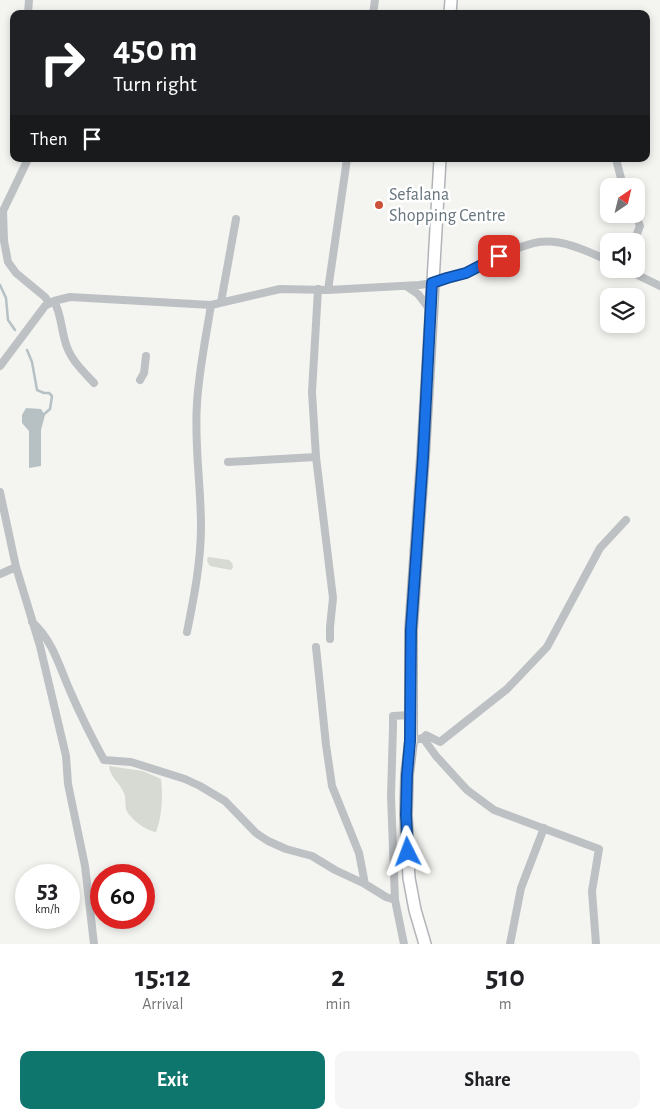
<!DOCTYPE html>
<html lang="en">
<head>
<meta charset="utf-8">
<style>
	body { margin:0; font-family:"Alegreya Sans",sans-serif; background:#f6f6f6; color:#202124; height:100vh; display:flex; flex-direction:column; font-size:19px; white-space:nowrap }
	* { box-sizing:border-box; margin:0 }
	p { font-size:16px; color:#757577 }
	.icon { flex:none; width:28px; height:28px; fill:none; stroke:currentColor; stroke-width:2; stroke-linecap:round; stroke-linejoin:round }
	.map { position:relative; height:944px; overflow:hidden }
	.sheet { display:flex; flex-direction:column; background:#fff; flex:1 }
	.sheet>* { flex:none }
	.guide { position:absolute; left:10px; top:10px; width:640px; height:152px; border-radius:10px; box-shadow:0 2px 8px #0003; background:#202124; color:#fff; overflow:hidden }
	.needle { width:32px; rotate:35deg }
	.controls { position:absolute; left:600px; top:178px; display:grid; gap:10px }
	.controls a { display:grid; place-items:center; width:45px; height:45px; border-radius:10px; background:#fff; box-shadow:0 2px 8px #0003; font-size:25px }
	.speed { position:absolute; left:15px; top:864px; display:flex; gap:10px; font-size:25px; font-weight:700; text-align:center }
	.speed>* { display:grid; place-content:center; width:65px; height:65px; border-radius:50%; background:#fff; box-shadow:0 2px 8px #0003; line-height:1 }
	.speed small { font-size:12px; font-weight:400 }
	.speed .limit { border:8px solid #d22; background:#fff; color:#111 }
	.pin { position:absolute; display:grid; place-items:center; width:42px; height:42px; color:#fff; margin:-21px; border-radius:10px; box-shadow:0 2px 8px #0006 }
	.me { position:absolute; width:55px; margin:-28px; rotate:357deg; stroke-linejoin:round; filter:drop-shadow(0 0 4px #0008) }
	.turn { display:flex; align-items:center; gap:18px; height:105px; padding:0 20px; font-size:22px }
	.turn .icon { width:65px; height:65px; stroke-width:2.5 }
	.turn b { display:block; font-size:35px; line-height:42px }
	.then { display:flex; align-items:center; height:48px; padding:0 20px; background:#0003; gap:10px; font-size:19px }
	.eta { display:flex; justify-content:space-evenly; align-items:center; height:85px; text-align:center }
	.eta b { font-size:30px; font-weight:700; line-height:35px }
	.button { display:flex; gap:10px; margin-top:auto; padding:10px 20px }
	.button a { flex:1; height:58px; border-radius:10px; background:#0f766e; color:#fff; font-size:20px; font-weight:700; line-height:58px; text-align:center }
	.button a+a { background:#f6f6f6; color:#202124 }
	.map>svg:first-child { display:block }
	.green { fill:#d6dad2 }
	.water { fill:#b7c1c4 }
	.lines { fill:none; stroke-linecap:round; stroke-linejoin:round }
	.stream { stroke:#b7c1c4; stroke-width:2.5 }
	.primary-casing { stroke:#b1b5b8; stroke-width:14 }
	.street { stroke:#bec1c4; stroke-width:8 }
	.primary { stroke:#fff; stroke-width:11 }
	.route-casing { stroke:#114b97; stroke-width:12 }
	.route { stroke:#1a73e8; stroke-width:9 }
	.poi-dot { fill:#cc5139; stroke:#fff; stroke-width:2 }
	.labels { text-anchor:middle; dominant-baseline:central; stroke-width:5; stroke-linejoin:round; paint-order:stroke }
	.poi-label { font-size:18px; fill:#67757e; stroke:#fff; text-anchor:start }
</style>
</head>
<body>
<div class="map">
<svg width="660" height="944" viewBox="0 0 660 944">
	<rect width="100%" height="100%" fill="#f4f4f1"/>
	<path class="green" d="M 208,557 C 216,558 222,559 229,560 L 232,563 L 233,567 L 231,570 L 210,566 L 207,561 Z
		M 109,766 L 143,771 L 161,779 C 163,795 162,817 156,832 C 146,831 129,818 126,809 C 125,804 126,798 124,793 C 120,783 110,777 109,766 Z"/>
	<path class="water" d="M 26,408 L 41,409 L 45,415 L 41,430 L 41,466 L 29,468 L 29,431 L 22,423 L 22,415 Z"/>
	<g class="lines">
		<path class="stream" d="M 0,285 L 6,298 L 8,320 L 15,330
			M 27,350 L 32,362 L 37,390 L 44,393 L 49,393 L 52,396 L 50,409 L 42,416"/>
		<g class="primary-casing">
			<path id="primary" d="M 450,14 L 451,0
				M 425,944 L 415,910 L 409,878 L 406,815 L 407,775 L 411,741 L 411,630 L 423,457 L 440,159"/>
		</g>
		<path class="street" d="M 28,14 L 29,0
			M 373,14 L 375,0
			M 28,159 L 3,211 L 4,241 L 8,262 L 16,273 L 45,297 L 49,303
			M 616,159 L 623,186
			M 634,241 L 640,226 L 635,214
			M 625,269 L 660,286
			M 406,286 L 418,294 L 431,311
			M 328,290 L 347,159
			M 54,301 C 62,315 61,332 67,347 C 72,361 84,372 94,383
			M 221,302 L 236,219
			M 0,366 L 45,306 L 54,301 L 70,297 L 211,305 L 280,289 L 328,290 L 419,285 C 430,284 438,280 449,277 C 455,275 461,275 467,272 C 489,263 515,246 539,242 C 563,239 587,251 609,261
			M 140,380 L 144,373 L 146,356
			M 316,457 L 333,598 L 330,627 L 330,639
			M 228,462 L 316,457 L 312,392 L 318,289
			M 0,492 L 16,567 L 40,646 L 66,756 L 68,784 L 85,866 L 94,944
			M 0,574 L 16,567
			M 32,622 C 53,640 60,669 71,693 C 81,716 92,738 104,760 L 131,762 L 185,779 L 200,786 L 225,801 L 256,833 L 268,841 L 286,849 L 312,856 L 335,870 L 365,884 L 386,897 L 395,900
			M 187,632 C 194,597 201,562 201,526 C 201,485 194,444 197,403 C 199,370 206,337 211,305
			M 316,647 L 326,745 L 332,786 L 359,853 L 365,884
			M 423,738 L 426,735 L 440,742 L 507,689 L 547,647 L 600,548 L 626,520
			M 411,741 L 423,738 L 436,756 L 467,790 L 494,810 L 599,849 L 592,891 L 596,944
			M 404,944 L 395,900 L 391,796 L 393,727 L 393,716 L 411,715
			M 510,944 L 521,888 L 544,828"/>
		<use href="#primary" class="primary"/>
	</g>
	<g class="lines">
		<g class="route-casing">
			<path id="route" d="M 408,852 L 406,815 L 407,775 L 410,741 L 411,630 L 423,457 L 432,283 L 447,278 L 466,273 L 499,256"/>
		</g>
		<use href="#route" class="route"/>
	</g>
	<circle class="poi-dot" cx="379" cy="205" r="5"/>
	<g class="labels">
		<g class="poi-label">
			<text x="389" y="195">Sefalana<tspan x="389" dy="21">Shopping Centre</tspan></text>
		</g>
	</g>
</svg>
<div class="controls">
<a><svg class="needle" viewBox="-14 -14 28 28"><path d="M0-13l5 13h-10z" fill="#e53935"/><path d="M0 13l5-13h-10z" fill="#757577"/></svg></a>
<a><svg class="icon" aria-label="sound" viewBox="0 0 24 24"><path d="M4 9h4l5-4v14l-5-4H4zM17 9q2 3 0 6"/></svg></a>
<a><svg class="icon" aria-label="layers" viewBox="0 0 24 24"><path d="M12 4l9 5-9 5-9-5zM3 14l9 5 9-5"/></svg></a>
</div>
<div class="speed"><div>53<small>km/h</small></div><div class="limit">60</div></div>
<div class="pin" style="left:499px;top:256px;background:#d93025"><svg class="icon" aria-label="arrive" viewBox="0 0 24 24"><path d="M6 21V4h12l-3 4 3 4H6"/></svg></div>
<svg class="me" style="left:408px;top:852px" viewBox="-20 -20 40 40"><path d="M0-17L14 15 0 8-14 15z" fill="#1a73e8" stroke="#fff" stroke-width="4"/></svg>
<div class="guide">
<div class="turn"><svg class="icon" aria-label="right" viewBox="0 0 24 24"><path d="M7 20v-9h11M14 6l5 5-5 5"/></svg><div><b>450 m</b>Turn right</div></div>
<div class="then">Then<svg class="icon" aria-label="arrive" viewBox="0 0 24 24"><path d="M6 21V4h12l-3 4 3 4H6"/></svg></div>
</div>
</div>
<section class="sheet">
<div class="eta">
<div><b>15:12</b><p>Arrival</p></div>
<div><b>2</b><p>min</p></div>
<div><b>510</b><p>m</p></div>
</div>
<div class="button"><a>Exit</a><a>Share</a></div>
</section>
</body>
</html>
